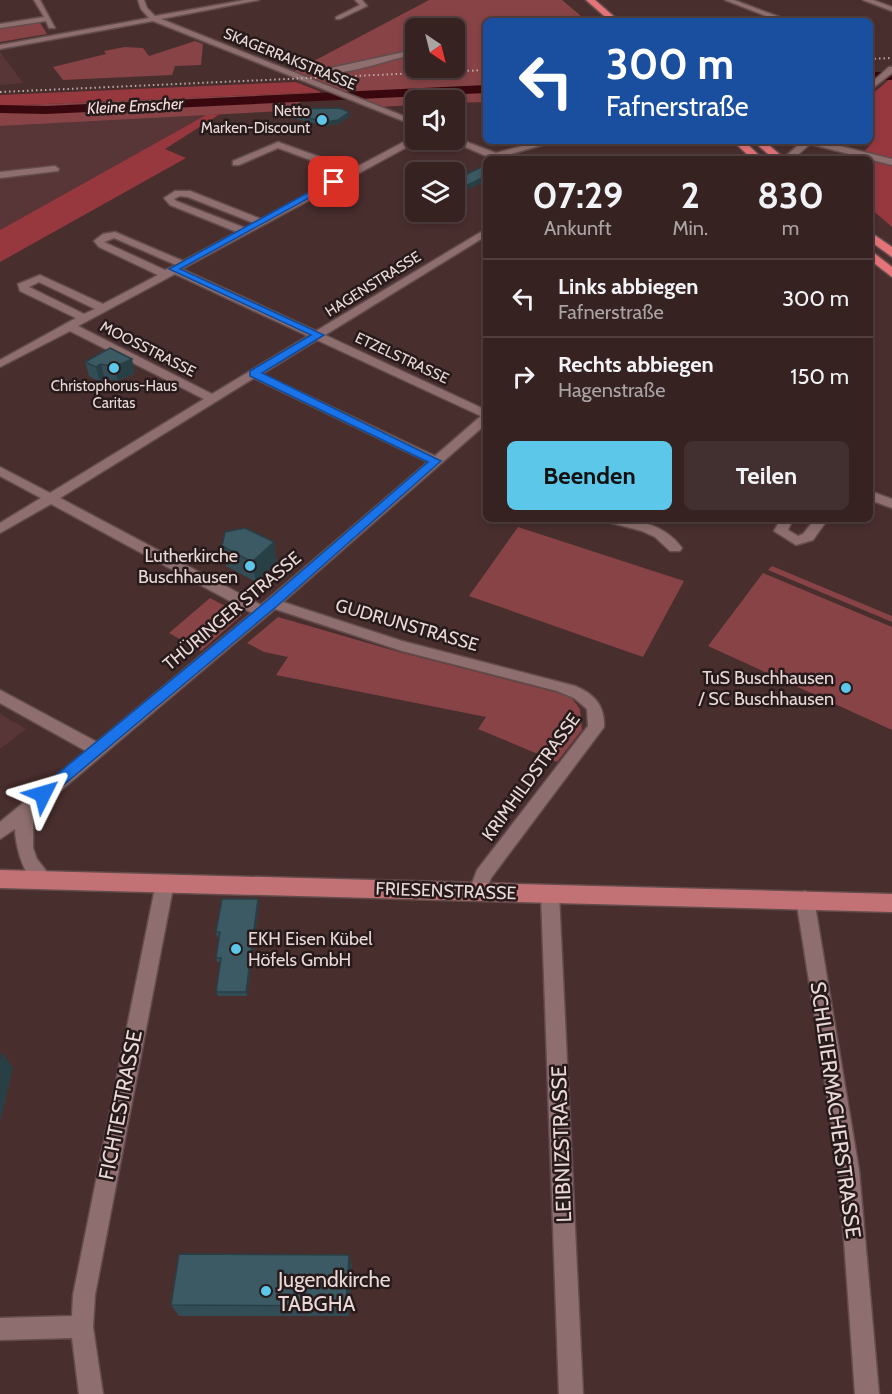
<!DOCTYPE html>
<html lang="de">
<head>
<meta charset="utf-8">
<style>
	body { margin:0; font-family:Cabin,sans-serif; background:#422f2f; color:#f1f3f6; height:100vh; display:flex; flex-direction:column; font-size:22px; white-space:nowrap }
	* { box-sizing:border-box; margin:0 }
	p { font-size:20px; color:#aaa4a5 }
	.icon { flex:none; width:33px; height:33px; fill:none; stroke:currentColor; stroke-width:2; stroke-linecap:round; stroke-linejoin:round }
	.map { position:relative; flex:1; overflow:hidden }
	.panel { position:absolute; left:483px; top:156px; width:390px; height:366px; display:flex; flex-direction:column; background:#372222; border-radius:9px; box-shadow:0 3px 9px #0003,0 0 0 2px #513f40 }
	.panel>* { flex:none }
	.top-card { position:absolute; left:483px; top:18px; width:390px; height:126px; border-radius:9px; box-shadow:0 3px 9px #0003,0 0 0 2px #513f40; background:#1a4fa0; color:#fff; overflow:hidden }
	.needle { width:39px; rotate:145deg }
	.fabs { position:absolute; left:405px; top:18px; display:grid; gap:12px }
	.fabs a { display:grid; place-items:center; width:60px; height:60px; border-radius:9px; background:#372222; box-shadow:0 3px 9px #0003,0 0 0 2px #513f40; font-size:30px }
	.pin { position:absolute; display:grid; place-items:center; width:51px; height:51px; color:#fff; margin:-26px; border-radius:12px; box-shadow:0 3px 9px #0006 }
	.me { position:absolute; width:66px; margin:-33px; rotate:50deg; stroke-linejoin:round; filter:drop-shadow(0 0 4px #0008) }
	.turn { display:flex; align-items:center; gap:21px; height:126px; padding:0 24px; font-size:27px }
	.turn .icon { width:78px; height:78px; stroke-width:2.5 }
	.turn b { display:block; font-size:42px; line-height:51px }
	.eta { display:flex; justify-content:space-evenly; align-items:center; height:102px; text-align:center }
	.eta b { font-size:36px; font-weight:800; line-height:42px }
	.button { display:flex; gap:12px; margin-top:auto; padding:12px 24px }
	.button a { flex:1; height:69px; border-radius:9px; background:#5cc7e8; color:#111; font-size:24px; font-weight:800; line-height:69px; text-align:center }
	.button a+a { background:#422f2f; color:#f1f3f6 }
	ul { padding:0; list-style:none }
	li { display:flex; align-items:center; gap:18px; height:78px; padding:0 24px; border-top:2px solid #513f40 }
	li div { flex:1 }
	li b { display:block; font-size:22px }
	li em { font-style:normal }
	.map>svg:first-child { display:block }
	.built { fill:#583536 }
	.green { fill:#874346; fill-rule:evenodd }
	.forest { fill:#97383f }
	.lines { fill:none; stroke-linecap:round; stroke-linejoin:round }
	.river { fill:#39080e; fill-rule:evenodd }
	.minor-casing { stroke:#634c4c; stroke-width:3 }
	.major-casing { stroke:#634c4c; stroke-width:3 }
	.highway-casing { stroke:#634c4c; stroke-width:3 }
	.minor { fill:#8e6e6e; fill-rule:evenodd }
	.major { fill:#c27275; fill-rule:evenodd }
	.highway { fill:#e57479; fill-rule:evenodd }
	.rail { stroke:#bda9a9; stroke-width:2; stroke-dasharray:1.5 3; stroke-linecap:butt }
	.wall { fill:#334d56 }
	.shaded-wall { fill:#293f46 }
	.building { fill:#3b5a64; stroke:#293f46; stroke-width:1.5 }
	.route { fill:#1a73e8; stroke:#114b97; stroke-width:1.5 }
	.poi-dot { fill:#5cc7e8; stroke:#271a1a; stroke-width:2 }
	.labels { text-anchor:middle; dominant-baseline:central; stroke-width:5; stroke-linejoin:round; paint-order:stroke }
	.far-street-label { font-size:15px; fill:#ead8d8; stroke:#271a1a }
	.far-poi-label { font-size:15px; fill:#ead8d8; stroke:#271a1a; text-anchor:end }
	.far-water-label { font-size:16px; font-style:italic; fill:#f8dcdb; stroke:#271a1a }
	.poi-label { font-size:18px; fill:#ead8d8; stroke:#271a1a; text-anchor:end }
	.street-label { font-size:18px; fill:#ead8d8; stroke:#271a1a }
	.near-street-label { font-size:21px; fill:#ead8d8; stroke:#271a1a }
	.near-poi-label { font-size:21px; fill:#ead8d8; stroke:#271a1a; text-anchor:start }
</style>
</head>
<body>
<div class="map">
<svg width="892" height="1394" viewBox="0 0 892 1394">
	<rect width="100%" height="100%" fill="#492e2e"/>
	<path class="built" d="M 0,52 L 23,83 L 0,85 Z
		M 206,115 L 190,124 L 0,230 L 0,126 Z
		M 0,714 L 26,729 L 0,749 Z"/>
	<path class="green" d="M 429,0 L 562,0 L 587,21 L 486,21 L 486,102 L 455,103 L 454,100 L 416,100 L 415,105 L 378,107 L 293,72 ZM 416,28 L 454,28 L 454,68 L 416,68 Z
		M 39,21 L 47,34 L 0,42 L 0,27 Z
		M 195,41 L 203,44 L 201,65 L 175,66 L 172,75 L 63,80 L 53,67 L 106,54 L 104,51 L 125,47 L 143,48 L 149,56 Z
		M 321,92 L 283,111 L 0,126 L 0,106 Z
		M 518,527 L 684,581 L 643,657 L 469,596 Z
		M 772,566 L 892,616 L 892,622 L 768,570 Z
		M 763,573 L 892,627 L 892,730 L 708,646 Z
		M 210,598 L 242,615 L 201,651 L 169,633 Z
		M 278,617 L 399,652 L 570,696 L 580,709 L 582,730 L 557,762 L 478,729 L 486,717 L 276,675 L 288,657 L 264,652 L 247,643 Z"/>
	<path class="forest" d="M 892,77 L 892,227 L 870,208 L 870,159 L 859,158 L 874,140 L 870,138 L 870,96 Z
		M 296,82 L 321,92 L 0,106 L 0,95 Z
		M 220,114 L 165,149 L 186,158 L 0,262 L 0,230 L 206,115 Z"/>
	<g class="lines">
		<path class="river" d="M 870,72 L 892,72 L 892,80 L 870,80 Z
			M 486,85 L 486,93 L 46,114 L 0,113 L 0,105 L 46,106 Z"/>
		<g class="minor-casing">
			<path id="minor" d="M 34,0 L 40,0 L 55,28 L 49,28 L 46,21 L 0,28 L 0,24 L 44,17 Z
				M 138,0 L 144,0 L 147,8 L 155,16 L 245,0 L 259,0 L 161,19 L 416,121 L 416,126 L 153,21 L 0,49 L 0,45 L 149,18 L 141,9 Z
				M 355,0 L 362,0 L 367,6 L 340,19 L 336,19 L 336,17 L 360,5 Z
				M 725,0 L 734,0 L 790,21 L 779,21 Z
				M 863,0 L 873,0 L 892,7 L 892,11 Z
				M 404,52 L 407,56 C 388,60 332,80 317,71 Z
				M 889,67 L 892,67 L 892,73 L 870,90 L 870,84 Z
				M 413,137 L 420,140 L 182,269 L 316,331 L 486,229 L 486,236 L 325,335 L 486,410 L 486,424 L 283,602 L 402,641 L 575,686 C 594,694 605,705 604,727 L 491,878 L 484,896 L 478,899 L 472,896 L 469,891 L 477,870 L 588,726 L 587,709 L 574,698 L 557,691 L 402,651 L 275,609 L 33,814 L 33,848 L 37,859 L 54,881 L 51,886 C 27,895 15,846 15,829 L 0,839 L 0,822 L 86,751 L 0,703 L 0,690 L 97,742 L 252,613 L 51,504 L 0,533 L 0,523 L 41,498 L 0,476 L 0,467 L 50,493 L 204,399 L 70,331 L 0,367 L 0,360 L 76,318 L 20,291 L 18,284 L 40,275 L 103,304 L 158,275 L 99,247 L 94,241 L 103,234 L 115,232 L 183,261 L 237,232 L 170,205 L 164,198 L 175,191 L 190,191 L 261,219 L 346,173 L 278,148 L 239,165 L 233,165 L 233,161 L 278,142 L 353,169 ZM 180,196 L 188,197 L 254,223 L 245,228 L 176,201 L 174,199 ZM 114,238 L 176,265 L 165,270 L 104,242 ZM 175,274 L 308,336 L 212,394 L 78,326 ZM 39,282 L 95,309 L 84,314 L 29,287 ZM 317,340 L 481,416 L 435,456 L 262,374 ZM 254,378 L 428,462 L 261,605 L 60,498 Z
				M 456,138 L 496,153 L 542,141 L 556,141 L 504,156 L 508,159 L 491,158 L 449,140 Z
				M 803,141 L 820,141 L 892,159 L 892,165 L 810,144 L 793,159 L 787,159 L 787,155 Z
				M 55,166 L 59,169 L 58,171 L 0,178 L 0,172 Z
				M 870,491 L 892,499 L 892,508 L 870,500 Z
				M 607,519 C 635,519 664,523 682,548 L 680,551 L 670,551 L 655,537 L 642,531 L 608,522 Z
				M 781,519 L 793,519 L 788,530 L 798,536 L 803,534 L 815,519 L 828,519 L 813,540 L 796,545 L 774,531 Z
				M 165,876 L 171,878 L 174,883 L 95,1295 L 93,1327 L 103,1394 L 79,1394 L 72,1338 L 0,1340 L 0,1318 L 72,1316 L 73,1295 L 156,883 L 159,878 Z
				M 550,886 L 556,889 L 559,894 L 583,1394 L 559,1394 L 541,894 L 544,889 Z
				M 805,891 L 811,894 L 814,899 L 859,1170 L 879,1394 L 855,1394 L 839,1170 L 796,899 L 799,894 Z"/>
		</g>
		<g class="major-casing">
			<path id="major" d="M 0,870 L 892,894 L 892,912 L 0,888 Z"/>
		</g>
		<g class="highway-casing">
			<path id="highway" d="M 586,0 L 595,0 L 619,21 L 610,21 Z
				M 733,141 L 744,141 L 763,159 L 752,159 Z
				M 753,141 L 764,141 L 785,159 L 774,159 Z
				M 870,232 L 892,247 L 892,257 L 870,241 Z
				M 870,250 L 892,267 L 892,277 L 870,260 Z"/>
		</g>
		<use href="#minor" class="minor"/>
		<use href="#major" class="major"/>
		<use href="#highway" class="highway"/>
		<path class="rail" d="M 870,59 L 892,58
			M 0,92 L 486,70"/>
	</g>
	<path class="wall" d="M 287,113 L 350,116 L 338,124 L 326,126 L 287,117 Z
		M 486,165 L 486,181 L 466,190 L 454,185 L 454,172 L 468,173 Z
		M 110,348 L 135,373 L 118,381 L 105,379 L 100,382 L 89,376 L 85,362 Z
		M 274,542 L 277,562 L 256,582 L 226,566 L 222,546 Z
		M 259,903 L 247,996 L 218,996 L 216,992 L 221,962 L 217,962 L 216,958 L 219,937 L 217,937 L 216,932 Z
		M 349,1255 L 352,1267 L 349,1316 L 179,1316 L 171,1305 Z"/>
	<path class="shaded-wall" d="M 349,112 L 350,116 L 338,124 L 326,126 L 326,122 Z
		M 486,176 L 486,181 L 466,190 L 466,186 Z
		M 132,359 L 135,373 L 118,381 L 114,367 Z
		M 101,364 L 105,379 L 100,382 L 96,367 Z
		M 274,542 L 277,562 L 256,582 L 252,562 Z
		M 258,899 L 259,903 L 247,996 L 246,992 Z
		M 2,1052 L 13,1068 L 0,1122 L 0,1060 Z
		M 349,1255 L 352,1267 L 349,1316 L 346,1306 Z"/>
	<path class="building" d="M 339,108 L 349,112 L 338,120 L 326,122 L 287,113 L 287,109 Z
		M 464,164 L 468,173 L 454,180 L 454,172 L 447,172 Z
		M 486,165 L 486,176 L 466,186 L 454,181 L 454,180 Z
		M 110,348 L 132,359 L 114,367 L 101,364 L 96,367 L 85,362 Z
		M 245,528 L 274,542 L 252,562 L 222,546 L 225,532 Z
		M 222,899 L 258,899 L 246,992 L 216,992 L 221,958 L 216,958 L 220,932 L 216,932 Z
		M 179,1254 L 349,1255 L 346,1306 L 171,1305 Z"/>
	<path class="route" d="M 331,180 L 338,182 L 180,269 L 324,335 L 262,373 L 441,461 L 277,606 L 48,798 L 38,798 L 36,794 L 38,790 L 268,600 L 428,462 L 250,376 L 250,371 L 311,335 L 169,269 Z"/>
	<g class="poi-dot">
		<circle cx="322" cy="120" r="6"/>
		<circle cx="114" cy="368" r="6"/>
		<circle cx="250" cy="566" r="6"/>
		<circle cx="846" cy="688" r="6"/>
		<circle cx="236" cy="949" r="6"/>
		<circle cx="266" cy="1291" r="6"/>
	</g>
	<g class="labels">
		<g class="far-street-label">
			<text transform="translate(290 59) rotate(22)">SKAGERRAKSTRASSE</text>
			<text transform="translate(373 284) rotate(-32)">HAGENSTRASSE</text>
			<text transform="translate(148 349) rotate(27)">MOOSSTRASSE</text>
			<text transform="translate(402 358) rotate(25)">ETZELSTRASSE</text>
		</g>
		<g class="far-poi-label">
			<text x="310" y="111">Netto<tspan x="310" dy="17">Marken-Discount</tspan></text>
			<text x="114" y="386" text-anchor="middle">Christophorus-Haus<tspan x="114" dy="17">Caritas</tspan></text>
		</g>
		<g class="far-water-label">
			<text transform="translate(135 106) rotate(-3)">Kleine Emscher</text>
		</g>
		<g class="poi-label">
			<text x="238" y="556">Lutherkirche<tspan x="238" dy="21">Buschhausen</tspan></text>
			<text x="834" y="678">TuS Buschhausen<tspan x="834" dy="21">/ SC Buschhausen</tspan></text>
			<text x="248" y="939" text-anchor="start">EKH Eisen Kübel<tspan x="248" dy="21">Höfels GmbH</tspan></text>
		</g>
		<g class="street-label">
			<text transform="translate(232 611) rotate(-40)">THÜRINGER STRASSE</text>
			<text transform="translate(407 625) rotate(16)">GUDRUNSTRASSE</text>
			<text transform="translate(531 777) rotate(-54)">KRIMHILDSTRASSE</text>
			<text transform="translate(446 891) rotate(2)">FRIESENSTRASSE</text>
		</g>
		<g class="near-street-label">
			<text transform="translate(120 1105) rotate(-79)">FICHTESTRASSE</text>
			<text transform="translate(836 1110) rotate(82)">SCHLEIERMACHERSTRASSE</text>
			<text transform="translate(561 1144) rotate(-92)">LEIBNIZSTRASSE</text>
		</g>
		<g class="near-poi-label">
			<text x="278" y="1279">Jugendkirche<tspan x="278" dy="24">TABGHA</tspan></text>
		</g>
	</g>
</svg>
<div class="fabs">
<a><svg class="needle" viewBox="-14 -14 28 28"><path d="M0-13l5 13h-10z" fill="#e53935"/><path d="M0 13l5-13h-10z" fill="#aaa4a5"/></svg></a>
<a><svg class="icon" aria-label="sound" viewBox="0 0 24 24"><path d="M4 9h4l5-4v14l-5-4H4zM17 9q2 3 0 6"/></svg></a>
<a><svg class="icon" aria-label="layers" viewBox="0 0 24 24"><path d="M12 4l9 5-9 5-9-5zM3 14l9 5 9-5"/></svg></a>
</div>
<div class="pin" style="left:334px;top:182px;background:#d93025"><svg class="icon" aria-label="arrive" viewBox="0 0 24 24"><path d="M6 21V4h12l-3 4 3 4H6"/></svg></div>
<svg class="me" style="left:43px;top:794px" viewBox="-20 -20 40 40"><path d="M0-17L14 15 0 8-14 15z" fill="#1a73e8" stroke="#fff" stroke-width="4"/></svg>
<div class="top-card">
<div class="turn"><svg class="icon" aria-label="left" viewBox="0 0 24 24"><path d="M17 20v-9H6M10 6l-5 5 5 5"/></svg><div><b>300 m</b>Fafnerstraße</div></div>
</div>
<section class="panel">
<div class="eta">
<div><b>07:29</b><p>Ankunft</p></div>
<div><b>2</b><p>Min.</p></div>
<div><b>830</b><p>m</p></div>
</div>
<ul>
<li><svg class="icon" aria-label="left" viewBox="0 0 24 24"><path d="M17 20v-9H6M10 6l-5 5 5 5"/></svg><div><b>Links abbiegen</b><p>Fafnerstraße</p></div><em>300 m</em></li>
<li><svg class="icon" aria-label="right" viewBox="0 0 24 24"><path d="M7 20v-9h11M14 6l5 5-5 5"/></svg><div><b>Rechts abbiegen</b><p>Hagenstraße</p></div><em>150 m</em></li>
</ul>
<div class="button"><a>Beenden</a><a>Teilen</a></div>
</section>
</div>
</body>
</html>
